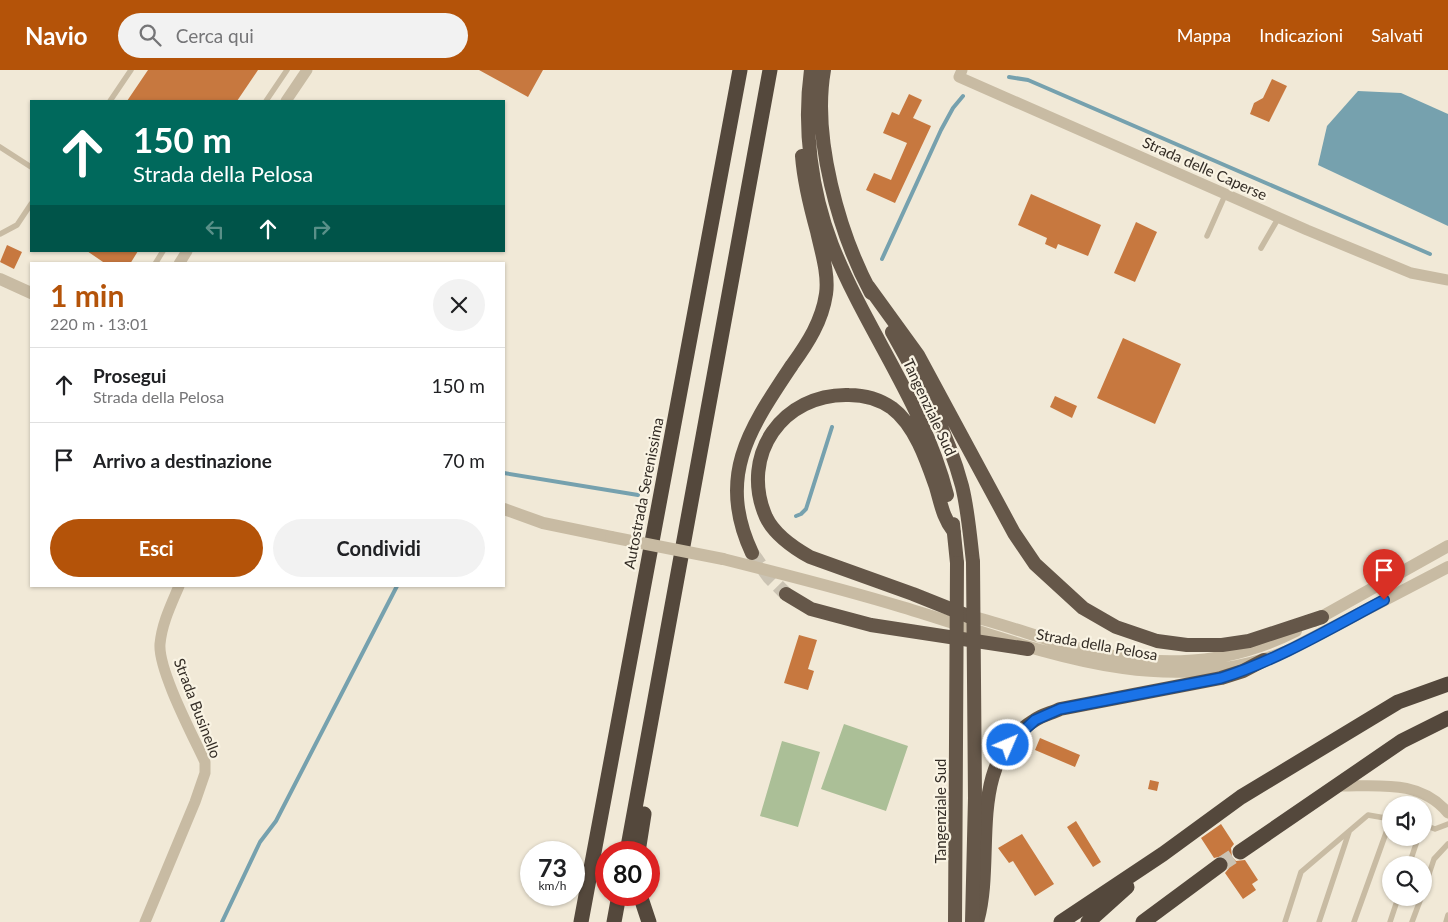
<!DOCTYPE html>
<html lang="it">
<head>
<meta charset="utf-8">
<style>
	body { margin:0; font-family:Lato,sans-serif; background:#f2f2f2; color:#202124; height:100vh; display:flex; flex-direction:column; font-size:19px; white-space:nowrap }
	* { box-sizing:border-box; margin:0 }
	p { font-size:16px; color:#757577 }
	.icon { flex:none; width:28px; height:28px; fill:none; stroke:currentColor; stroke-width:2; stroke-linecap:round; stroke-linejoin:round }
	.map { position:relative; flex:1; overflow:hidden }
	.panel { position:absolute; left:30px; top:192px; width:475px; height:325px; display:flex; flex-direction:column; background:#fff; border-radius:0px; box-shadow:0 1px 4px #0004 }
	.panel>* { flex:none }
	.top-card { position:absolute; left:30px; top:30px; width:475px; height:152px; border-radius:0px; box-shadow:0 1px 4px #0004; background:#00695c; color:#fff; overflow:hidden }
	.tools { position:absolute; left:1382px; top:726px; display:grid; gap:10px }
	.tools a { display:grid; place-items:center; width:50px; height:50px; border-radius:50%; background:#fff; box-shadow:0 1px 4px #0004; font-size:25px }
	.speed { position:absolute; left:520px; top:771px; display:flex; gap:10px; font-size:25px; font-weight:700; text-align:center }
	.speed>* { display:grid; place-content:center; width:65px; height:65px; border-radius:50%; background:#fff; box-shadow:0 1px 4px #0004; line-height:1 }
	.speed small { font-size:12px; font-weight:400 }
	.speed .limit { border:8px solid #d22; background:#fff; color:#111 }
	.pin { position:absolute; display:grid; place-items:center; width:42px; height:42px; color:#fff; margin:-51px -21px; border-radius:50% 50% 50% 0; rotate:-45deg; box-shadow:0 0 5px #0007 }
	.pin .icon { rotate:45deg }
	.me { position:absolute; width:55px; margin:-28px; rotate:45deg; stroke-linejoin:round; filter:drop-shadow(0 0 4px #0008) }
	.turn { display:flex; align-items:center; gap:18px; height:105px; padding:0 20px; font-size:22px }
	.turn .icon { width:65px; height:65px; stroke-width:2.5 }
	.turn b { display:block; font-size:35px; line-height:42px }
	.lanes { display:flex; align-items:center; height:48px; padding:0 20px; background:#0003; justify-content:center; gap:25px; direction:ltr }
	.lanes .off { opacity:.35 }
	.round { display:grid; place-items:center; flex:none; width:52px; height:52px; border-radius:26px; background:#f2f2f2 }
	.overview { display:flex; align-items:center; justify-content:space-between; height:85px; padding:0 20px }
	h1 { font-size:30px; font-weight:700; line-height:38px; color:#b45309 }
	.action { display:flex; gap:10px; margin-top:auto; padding:10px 20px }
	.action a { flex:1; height:58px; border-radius:30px; background:#b45309; color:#fff; font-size:20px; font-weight:700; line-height:58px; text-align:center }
	.action a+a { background:#f2f2f2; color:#202124 }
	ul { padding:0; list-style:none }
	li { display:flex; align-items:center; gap:15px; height:75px; padding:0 20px; border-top:1px solid #e0e0e0 }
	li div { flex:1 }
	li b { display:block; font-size:19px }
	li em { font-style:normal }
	header { display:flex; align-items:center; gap:30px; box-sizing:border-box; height:70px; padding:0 25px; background:#b45309; color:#fff }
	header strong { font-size:24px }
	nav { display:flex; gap:28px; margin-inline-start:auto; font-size:18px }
	.search { width:350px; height:45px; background:#f2f2f2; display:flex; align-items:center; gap:12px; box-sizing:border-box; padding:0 18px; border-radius:28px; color:#757577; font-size:19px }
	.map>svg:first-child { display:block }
	.green { fill:#abbf97 }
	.water { fill:#76a1ae }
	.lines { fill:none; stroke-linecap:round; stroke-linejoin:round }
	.stream { stroke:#76a1ae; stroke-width:4 }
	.building { fill:#c7783f }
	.trunk-tunnel { stroke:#cbc3b3; stroke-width:14; stroke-dasharray:14 7; stroke-linecap:butt }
	.motorway-tunnel { stroke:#cbc3b3; stroke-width:15; stroke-dasharray:15 8; stroke-linecap:butt }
	.service { stroke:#c8bba3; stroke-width:5.5 }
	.minor { stroke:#c8bba3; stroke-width:11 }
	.tertiary { stroke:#c8bba3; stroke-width:12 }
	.trunk { stroke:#655749; stroke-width:14 }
	.motorway { stroke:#54483c; stroke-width:15 }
	.tertiary-bridge { stroke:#c8bba3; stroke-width:12 }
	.trunk-bridge { stroke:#655749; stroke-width:14 }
	.route-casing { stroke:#114b97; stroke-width:12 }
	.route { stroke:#1a73e8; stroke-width:9 }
	.labels { text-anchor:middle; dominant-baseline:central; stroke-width:4.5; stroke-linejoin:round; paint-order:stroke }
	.street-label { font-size:15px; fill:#332c25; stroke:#f9f3e3 }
</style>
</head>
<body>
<header>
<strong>Navio</strong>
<div class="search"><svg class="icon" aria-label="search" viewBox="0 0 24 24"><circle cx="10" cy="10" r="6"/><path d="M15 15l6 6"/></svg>Cerca qui</div>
<nav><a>Mappa</a><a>Indicazioni</a><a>Salvati</a></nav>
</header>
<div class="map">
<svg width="1448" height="852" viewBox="0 0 1448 852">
	<rect width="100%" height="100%" fill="#f1e9d7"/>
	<path class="green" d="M 844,654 L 908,676 L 886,741 L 821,719 Z
		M 782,671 L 820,682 L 798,757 L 760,746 Z"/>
	<path class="water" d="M 1358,21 L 1401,23 L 1448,44 L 1448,156 L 1318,95 L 1327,56 Z"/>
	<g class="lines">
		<path class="stream" d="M 1009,7 L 1028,10 L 1430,184
			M 882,189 L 941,60 L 953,38 L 963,26
			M 504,403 L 638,425
			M 796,446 L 801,444 L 806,439 L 832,357
			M 222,852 L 260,772 L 276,751 L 397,516"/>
	</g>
	<path class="building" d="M 148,0 L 258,0 L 237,31 L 127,31 Z
		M 479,0 L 543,0 L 528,27 Z
		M 1272,9 L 1287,16 L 1269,52 L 1250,44 L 1254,33 L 1263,28 Z
		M 909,24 L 922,30 L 913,48 L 931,56 L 895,133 L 866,120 L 874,103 L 891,110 L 907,73 L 883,63 L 892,42 L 899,45 Z
		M 1031,124 L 1101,155 L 1088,186 L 1058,174 L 1056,179 L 1045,174 L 1047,168 L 1018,155 Z
		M 1136,152 L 1157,162 L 1135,212 L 1114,203 Z
		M 7,175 L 22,182 L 14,199 L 0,192 Z
		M 87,181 L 138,181 L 130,194 L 106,194 Z
		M 1123,268 L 1181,294 L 1155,354 L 1097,328 Z
		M 1055,326 L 1077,336 L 1072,348 L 1050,337 Z
		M 799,565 L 817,570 L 808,599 L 814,601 L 808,620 L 784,613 Z
		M 1040,668 L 1080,685 L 1075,697 L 1035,680 Z
		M 1150,710 L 1159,712 L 1157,721 L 1148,719 Z
		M 1076,751 L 1101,792 L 1093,797 L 1067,757 Z
		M 1221,754 L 1234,774 L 1231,778 L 1232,787 L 1236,791 L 1245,790 L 1258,810 L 1252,814 L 1256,820 L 1243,829 L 1225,803 L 1229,798 L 1228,790 L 1223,786 L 1214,788 L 1201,768 Z
		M 1022,764 L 1054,814 L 1035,826 L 1013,791 L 1009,793 L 998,778 Z"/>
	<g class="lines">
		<path class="trunk-tunnel" d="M 752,483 L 769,507 L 786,524"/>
		<path class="motorway-tunnel" d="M 1220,795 L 1240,782"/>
		<path class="service" d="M 110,31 L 131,0
			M 266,31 L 287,0
			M 0,77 L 31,97
			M 0,164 L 17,155 L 31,134
			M 1207,166 L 1226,123
			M 1261,178 L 1279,147
			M 155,194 L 163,181
			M 1424,755 L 1435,759 L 1448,754
			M 1409,795 L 1418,768
			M 1424,819 L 1434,789 L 1448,774
			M 1285,852 L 1301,802 L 1368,745 L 1391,749
			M 1319,852 L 1349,762
			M 1354,852 L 1391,749
			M 1390,852 L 1398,828
			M 1412,852 L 1421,828
			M 1446,852 L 1448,845"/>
		<path class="minor" d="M 962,0 L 959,7 L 1307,160 L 1411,203 L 1448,210
			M 286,31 L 307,0
			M 179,194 L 187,181
			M 1334,716 C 1375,717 1419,708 1448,743
			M 145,852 L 195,732 L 205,703 L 205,692 C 193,666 158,600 160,574 C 162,553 171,535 179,516"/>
		<path class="tertiary" d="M 0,209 L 31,223
			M 504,439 L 543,453 L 611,467
			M 723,489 C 783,504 843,519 902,537 C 1027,574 1156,634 1287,581 L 1448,497
			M 965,545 C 998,552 1031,565 1063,574 C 1144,598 1219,600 1296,561
			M 1314,551 L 1448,476"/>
		<path class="trunk" d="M 811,0 C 803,57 811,121 832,175 C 866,261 924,334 947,425
			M 824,0 C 812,68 839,163 871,223
			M 868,216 L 918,285 L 1014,463 L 1035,494 L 1083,538 L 1116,557 L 1157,571 L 1187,575 L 1222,575 L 1249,571 L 1322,547
			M 892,262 C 920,312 947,360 962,416 C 968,440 970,466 973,492
			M 953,454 L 957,493
			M 954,462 C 943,448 941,434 936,417 C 927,391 915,355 892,338 C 879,329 865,325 849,325 C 783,323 739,385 766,447 C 774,464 794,478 810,487 L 913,524 L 968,546
			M 752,483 C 716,406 750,358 792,295 C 808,273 822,251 826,224 C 829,204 821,180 817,161 C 810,136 804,112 802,86
			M 786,524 L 811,539 L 871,555 L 1028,579
			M 977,852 C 996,786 964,693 1035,650 C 1042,645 1052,643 1060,639 L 1221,608 L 1243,601 L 1264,590"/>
		<path class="motorway" d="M 627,782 L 770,0
			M 638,782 L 644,744
			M 1240,782 L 1402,671 L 1448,648
			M 640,825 L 649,852
			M 581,852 L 740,0
			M 614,852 L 619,825
			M 1061,852 L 1163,784 L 1241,727 L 1398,632 L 1448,614
			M 1088,852 L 1127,817
			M 1143,852 L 1220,795"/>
		<path class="tertiary-bridge" d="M 611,467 L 723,489"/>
		<path class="trunk-bridge" d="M 955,852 L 957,493
			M 972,852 L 975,728 L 973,492"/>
	</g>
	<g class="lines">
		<g class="route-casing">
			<path id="route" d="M 1008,675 L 1035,650 L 1060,639 L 1221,608 C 1278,590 1331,558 1384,530"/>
		</g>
		<use href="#route" class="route"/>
	</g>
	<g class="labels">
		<g class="street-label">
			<text transform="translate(1205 98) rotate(24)">Strada delle Caperse</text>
			<text transform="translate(930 337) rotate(65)">Tangenziale Sud</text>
			<text transform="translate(643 423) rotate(-79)">Autostrada Serenissima</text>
			<text transform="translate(1097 574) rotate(10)">Strada della Pelosa</text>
			<text transform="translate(198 638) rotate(69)">Strada Businello</text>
			<text transform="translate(940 741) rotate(-90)">Tangenziale Sud</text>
		</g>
	</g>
</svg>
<div class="tools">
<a><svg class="icon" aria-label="sound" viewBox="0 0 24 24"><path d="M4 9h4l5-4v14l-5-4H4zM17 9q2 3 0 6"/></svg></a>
<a><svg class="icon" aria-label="search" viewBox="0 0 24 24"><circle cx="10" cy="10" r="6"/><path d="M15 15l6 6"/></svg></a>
</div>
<div class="speed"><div>73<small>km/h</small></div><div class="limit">80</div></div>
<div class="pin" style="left:1384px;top:530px;background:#d93025"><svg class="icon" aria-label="arrive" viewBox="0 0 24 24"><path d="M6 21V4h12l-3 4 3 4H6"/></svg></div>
<svg class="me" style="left:1008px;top:675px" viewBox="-20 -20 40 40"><circle r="17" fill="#1a73e8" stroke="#fff" stroke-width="3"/><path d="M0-11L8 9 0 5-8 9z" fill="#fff"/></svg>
<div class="top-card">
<div class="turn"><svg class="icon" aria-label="ahead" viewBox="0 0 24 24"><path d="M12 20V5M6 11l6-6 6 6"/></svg><div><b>150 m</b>Strada della Pelosa</div></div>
<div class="lanes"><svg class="icon off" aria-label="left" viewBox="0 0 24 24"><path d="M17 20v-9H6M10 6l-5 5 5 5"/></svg><svg class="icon" aria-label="ahead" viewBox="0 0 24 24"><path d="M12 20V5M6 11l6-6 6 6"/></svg><svg class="icon off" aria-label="right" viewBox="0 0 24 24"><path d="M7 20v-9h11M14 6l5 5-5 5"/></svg></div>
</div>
<section class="panel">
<div class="overview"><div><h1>1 min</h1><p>220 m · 13:01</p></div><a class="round"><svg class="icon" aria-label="close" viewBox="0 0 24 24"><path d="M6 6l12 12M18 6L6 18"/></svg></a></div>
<ul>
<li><svg class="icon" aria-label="ahead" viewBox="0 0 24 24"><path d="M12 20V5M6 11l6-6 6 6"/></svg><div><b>Prosegui</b><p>Strada della Pelosa</p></div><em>150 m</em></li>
<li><svg class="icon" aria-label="arrive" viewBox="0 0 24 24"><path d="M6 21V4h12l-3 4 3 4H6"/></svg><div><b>Arrivo a destinazione</b></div><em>70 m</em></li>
</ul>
<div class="action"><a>Esci</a><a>Condividi</a></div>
</section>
</div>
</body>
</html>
